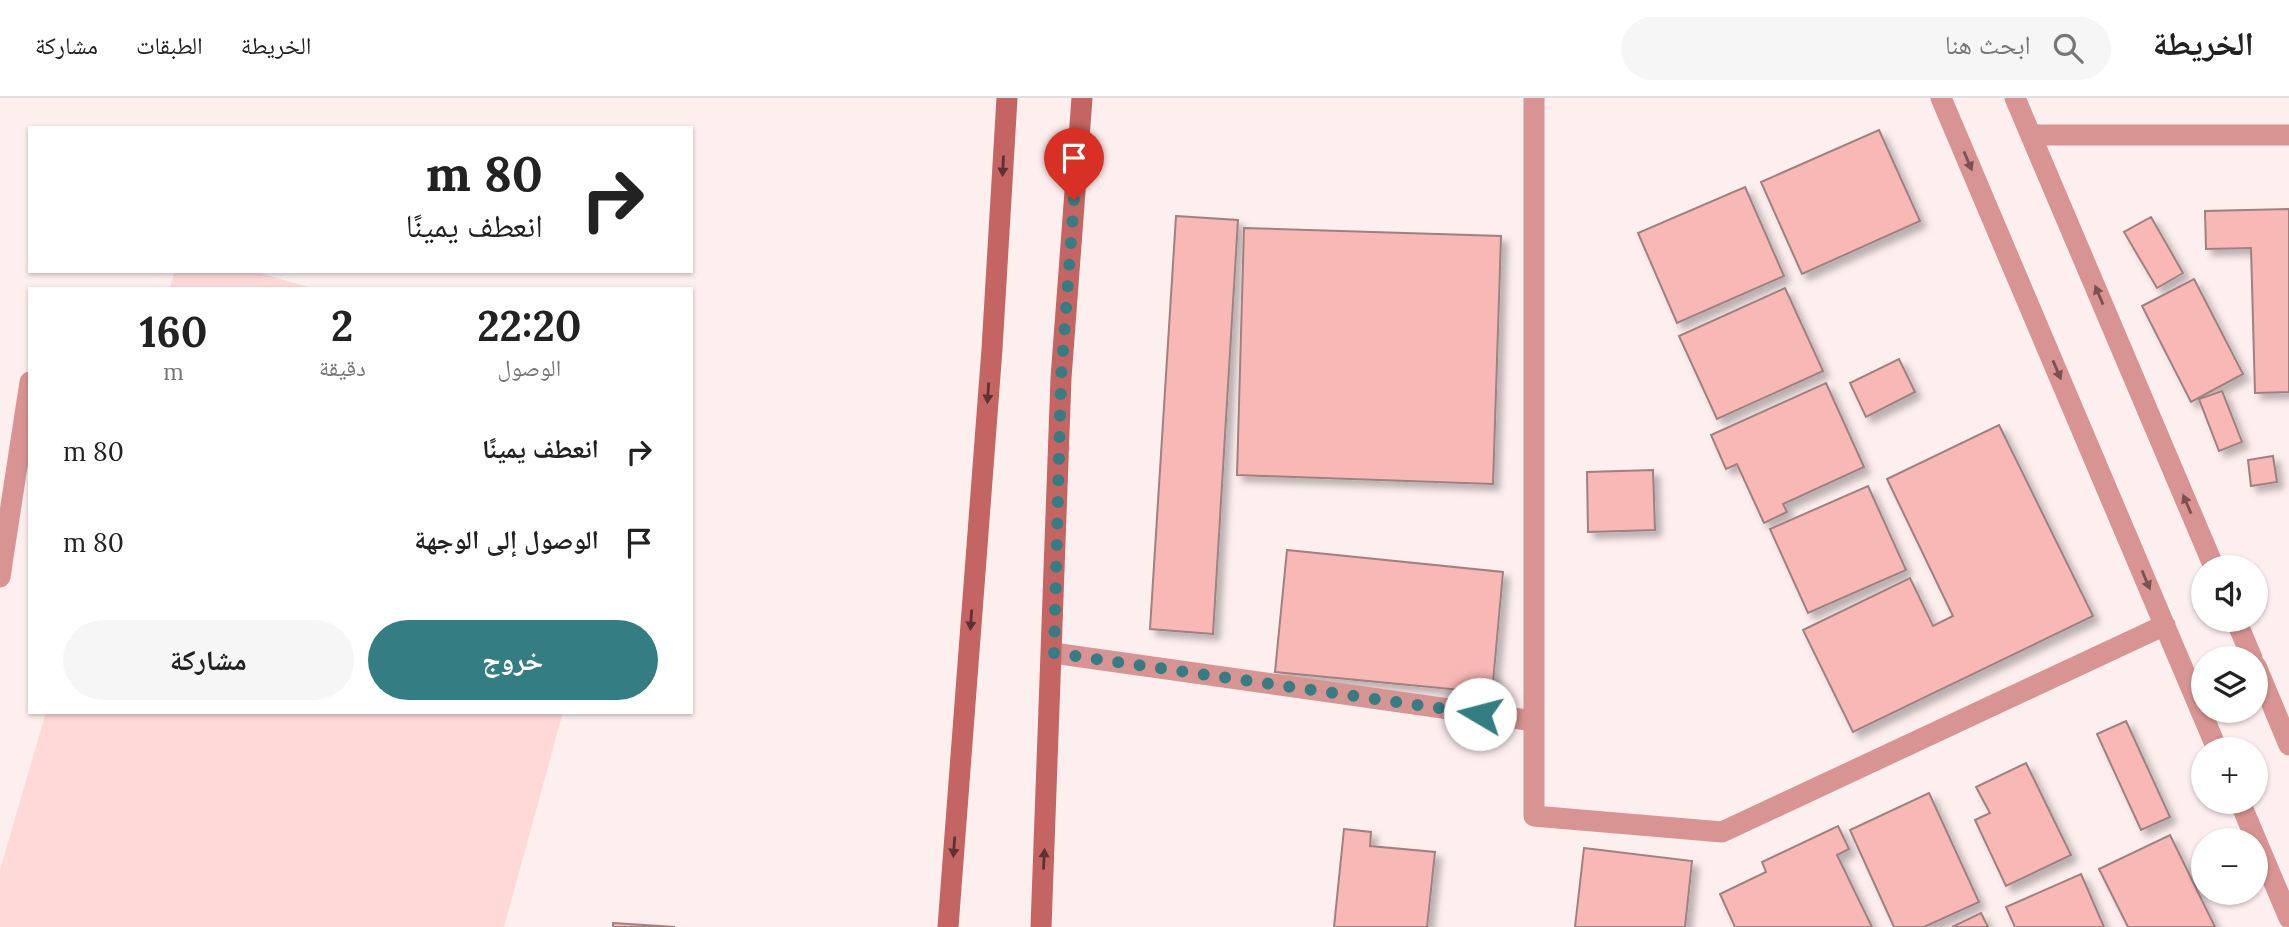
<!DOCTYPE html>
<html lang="ar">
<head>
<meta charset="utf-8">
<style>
	body { margin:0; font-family:Lora,"Noto Naskh Arabic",serif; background:#f6f6f6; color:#222; direction:rtl; height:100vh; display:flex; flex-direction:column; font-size:26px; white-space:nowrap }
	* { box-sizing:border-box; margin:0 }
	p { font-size:23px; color:#767676 }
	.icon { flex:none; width:38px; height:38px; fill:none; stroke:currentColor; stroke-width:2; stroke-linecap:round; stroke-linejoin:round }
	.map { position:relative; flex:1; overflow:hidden; direction:ltr }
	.drawer { position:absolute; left:28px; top:189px; width:665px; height:427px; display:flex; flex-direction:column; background:#fff; border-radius:0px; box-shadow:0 2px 5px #0004; direction:rtl }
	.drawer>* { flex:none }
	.guide { position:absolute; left:28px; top:28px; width:665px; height:147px; border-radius:0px; box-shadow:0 2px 5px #0004; direction:rtl; background:#fff; color:#222; overflow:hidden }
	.controls { position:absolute; left:2191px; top:457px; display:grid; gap:14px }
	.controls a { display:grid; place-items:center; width:77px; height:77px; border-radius:50%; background:#fff; box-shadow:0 2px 5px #0004; font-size:35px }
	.pin { position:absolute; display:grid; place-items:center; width:60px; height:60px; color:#fff; margin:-72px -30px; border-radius:50% 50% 50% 0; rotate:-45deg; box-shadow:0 0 7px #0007 }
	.pin .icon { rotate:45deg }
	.me { position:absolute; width:77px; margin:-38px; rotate:278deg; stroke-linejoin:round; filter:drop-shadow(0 0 5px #0008) }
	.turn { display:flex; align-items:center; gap:24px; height:147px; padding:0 35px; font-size:32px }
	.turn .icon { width:91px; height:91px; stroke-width:2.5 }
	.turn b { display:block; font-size:49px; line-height:60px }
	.eta { display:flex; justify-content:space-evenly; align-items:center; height:119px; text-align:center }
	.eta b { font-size:42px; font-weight:700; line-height:49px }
	.primary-button { display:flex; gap:14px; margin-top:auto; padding:14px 35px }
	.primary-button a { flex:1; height:80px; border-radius:42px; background:#347d82; color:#fff; font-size:28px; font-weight:700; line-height:80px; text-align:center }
	.primary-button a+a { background:#f6f6f6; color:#222 }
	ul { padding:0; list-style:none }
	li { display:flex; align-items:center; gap:21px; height:91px; padding:0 35px }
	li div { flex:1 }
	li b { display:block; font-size:26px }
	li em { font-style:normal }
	header { display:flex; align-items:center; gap:42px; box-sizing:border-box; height:98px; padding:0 35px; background:#fff; border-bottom:2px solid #e0e0e0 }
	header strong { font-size:33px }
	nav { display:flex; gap:38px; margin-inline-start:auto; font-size:24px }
	.search { width:490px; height:63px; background:#f6f6f6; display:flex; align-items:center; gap:18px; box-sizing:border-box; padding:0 24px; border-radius:38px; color:#767676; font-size:26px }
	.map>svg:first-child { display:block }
	.green { fill:#fed9d7 }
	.building { fill:#f7b8b6; stroke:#9f817f; stroke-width:2; filter:url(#shadow) }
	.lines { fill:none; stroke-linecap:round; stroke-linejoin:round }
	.minor { stroke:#d89492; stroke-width:21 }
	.secondary { stroke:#c46463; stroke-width:21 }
	.oneway { fill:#7a5251 }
	.oneway2 { fill:#5f3231 }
	.route { stroke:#347d82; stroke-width:12; stroke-dasharray:0 21.6 }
</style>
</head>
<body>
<header>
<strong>الخريطة</strong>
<div class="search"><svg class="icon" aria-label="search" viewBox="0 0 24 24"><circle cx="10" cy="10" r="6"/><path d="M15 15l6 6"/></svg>ابحث هنا</div>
<nav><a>الخريطة</a><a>الطبقات</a><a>مشاركة</a></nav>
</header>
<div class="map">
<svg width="2289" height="829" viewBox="0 0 2289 829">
	<defs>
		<filter id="shadow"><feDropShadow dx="6" dy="6" stdDeviation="3.5" flood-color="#0004"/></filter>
	</defs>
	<rect width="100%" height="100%" fill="#fdefee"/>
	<path class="green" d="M 175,173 L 253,173 L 315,191 L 169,191 Z
		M 46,614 L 563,614 L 504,829 L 0,829 L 0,772 Z"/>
	<path class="building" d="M 1879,32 L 1920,123 L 1802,176 L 1761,84 Z
		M 1745,89 L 1784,178 L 1677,225 L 1638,135 Z
		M 2289,111 L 2289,294 L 2255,295 L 2251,150 L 2206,151 L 2205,113 Z
		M 1176,118 L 1238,122 L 1213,536 L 1150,531 Z
		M 2151,119 L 2183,175 L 2157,190 L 2124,134 Z
		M 1244,130 L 1501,138 L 1493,386 L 1237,377 Z
		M 2194,181 L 2243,276 L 2191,304 L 2142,208 Z
		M 1785,190 L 1823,273 L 1717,321 L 1679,238 Z
		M 1899,261 L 1915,294 L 1866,319 L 1850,285 Z
		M 1826,285 L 1864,369 L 1783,406 L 1787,414 L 1764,425 L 1737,366 L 1726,371 L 1711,337 Z
		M 2222,293 L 2242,344 L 2219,353 L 2199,301 Z
		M 1999,327 L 2093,518 L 1853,634 L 1803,532 L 1910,480 L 1933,528 L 1953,518 L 1887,381 Z
		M 2273,358 L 2277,384 L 2251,388 L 2248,362 Z
		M 1653,372 L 1655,432 L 1588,434 L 1587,374 Z
		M 1868,388 L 1906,472 L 1808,515 L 1770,431 Z
		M 1287,452 L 1503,474 L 1492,595 L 1275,574 Z
		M 2126,623 L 2170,719 L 2141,732 L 2097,636 Z
		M 2026,665 L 2071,757 L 2006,788 L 1975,722 L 1990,715 L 1976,689 Z
		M 1929,695 L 1979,804 L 1924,829 L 1894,829 L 1850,732 Z
		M 1838,728 L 1849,751 L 1837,757 L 1872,829 L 1735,829 L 1720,796 L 1766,774 L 1762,764 Z
		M 1344,731 L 1371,734 L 1370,748 L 1435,754 L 1427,829 L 1334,829 Z
		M 2170,737 L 2215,829 L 2128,829 L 2099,771 Z
		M 1584,750 L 1692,763 L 1685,829 L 1575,829 Z
		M 2081,776 L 2104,829 L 2015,829 L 2006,809 Z
		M 1981,815 L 1988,829 L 1952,829 Z
		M 613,825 L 675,829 L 613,829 Z"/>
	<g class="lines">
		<path class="minor" d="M 1534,0 L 1534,718 L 1722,734 L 2165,527
			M 1941,0 L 2217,651
			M 2015,0 L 2214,469
			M 2031,37 L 2289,37
			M 0,479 L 30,284
			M 2236,522 L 2252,560
			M 1053,555 L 1534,623
			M 2256,568 L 2289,647
			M 2240,704 L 2289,820"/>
		<path class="secondary" d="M 948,829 L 992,251 L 1007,0
			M 1041,829 L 1061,280 L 1082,0"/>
	</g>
	<defs><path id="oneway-solid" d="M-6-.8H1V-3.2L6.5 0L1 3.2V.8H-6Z" transform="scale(1.75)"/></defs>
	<g class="oneway">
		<use href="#oneway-solid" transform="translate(1968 63) rotate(67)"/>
		<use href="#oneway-solid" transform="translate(2099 197) rotate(-113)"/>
		<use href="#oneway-solid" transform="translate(2057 272) rotate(67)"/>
		<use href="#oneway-solid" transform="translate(2187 406) rotate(-113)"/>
		<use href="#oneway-solid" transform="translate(2146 482) rotate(67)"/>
	</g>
	<g class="oneway2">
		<use href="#oneway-solid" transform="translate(1003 68) rotate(93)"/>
		<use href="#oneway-solid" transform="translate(988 295) rotate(94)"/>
		<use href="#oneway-solid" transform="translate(971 522) rotate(94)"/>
		<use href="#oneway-solid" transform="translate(954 749) rotate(94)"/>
		<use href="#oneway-solid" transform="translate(1044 761) rotate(-87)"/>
	</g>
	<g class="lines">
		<path class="route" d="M 1074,102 L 1061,280 L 1054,555 L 1480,616"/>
	</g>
</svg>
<div class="controls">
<a><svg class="icon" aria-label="sound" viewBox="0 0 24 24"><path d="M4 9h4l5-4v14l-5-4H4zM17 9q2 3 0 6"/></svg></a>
<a><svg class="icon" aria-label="layers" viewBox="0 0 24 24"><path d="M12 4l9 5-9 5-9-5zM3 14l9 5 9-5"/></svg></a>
<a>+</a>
<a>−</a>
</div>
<div class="pin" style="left:1074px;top:102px;background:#d93025"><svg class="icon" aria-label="arrive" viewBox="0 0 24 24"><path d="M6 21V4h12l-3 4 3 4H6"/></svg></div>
<svg class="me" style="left:1480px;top:616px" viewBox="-20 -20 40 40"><circle r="19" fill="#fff"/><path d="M0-13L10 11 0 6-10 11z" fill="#347d82"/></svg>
<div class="guide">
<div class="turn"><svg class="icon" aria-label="right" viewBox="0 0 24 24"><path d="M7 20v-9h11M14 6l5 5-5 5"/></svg><div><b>80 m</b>انعطف يمينًا</div></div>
</div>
<section class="drawer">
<div class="eta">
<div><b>22:20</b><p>الوصول</p></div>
<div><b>2</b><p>دقيقة</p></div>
<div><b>160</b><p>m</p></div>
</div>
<ul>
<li><svg class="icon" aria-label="right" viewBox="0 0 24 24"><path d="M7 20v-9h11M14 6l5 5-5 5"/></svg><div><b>انعطف يمينًا</b></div><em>80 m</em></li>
<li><svg class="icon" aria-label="arrive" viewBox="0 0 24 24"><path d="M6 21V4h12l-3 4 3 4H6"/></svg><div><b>الوصول إلى الوجهة</b></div><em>80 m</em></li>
</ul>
<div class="primary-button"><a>خروج</a><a>مشاركة</a></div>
</section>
</div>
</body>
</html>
